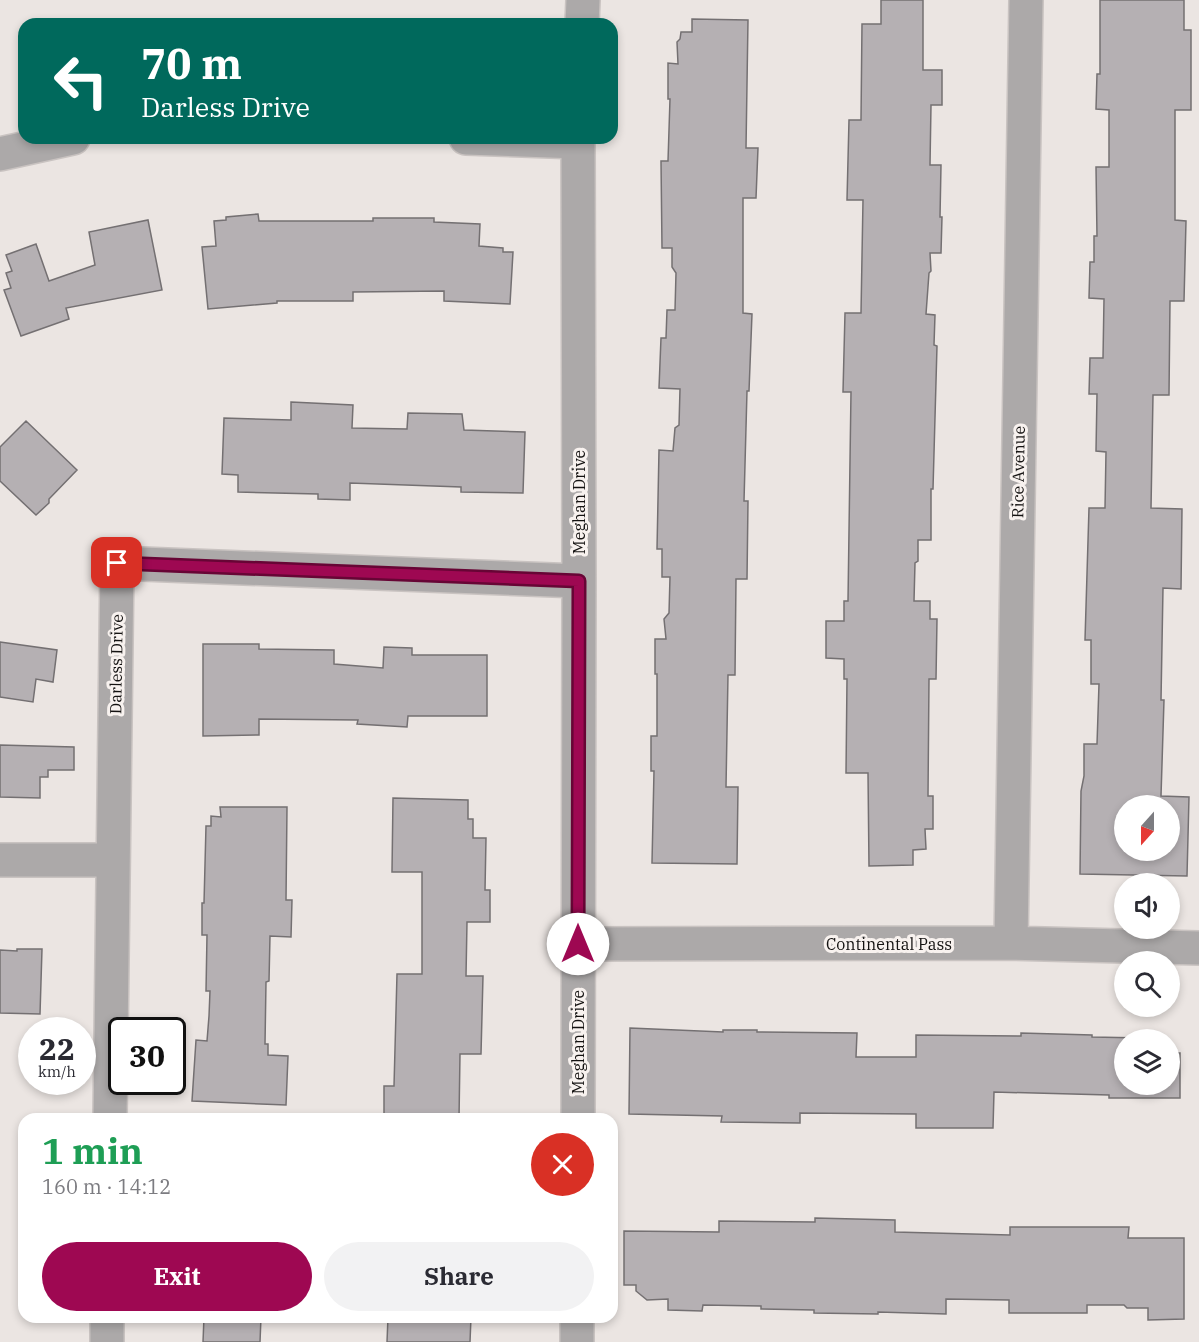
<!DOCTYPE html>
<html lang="en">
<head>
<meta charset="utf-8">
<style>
	body { margin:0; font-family:"IBM Plex Serif",serif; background:#f2f2f3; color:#2b2b33; height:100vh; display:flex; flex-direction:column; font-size:22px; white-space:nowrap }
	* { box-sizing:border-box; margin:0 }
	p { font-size:20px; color:#7c7c81 }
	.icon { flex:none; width:33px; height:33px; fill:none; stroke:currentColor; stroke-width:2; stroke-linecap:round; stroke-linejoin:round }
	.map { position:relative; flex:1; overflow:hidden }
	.side { position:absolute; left:18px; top:1113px; width:600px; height:210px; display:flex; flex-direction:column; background:#fff; border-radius:18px; box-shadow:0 3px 9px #0003 }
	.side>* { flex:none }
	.banner { position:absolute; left:18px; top:18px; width:600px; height:126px; border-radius:18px; box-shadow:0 3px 9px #0003; background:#00695c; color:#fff; overflow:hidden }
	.needle { width:39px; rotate:201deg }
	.fabs { position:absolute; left:1114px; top:795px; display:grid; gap:12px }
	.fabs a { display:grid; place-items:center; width:66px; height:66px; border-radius:50%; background:#fff; box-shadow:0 3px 9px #0003; font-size:30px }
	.speed { position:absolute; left:18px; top:1017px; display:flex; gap:12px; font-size:30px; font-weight:700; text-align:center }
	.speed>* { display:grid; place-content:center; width:78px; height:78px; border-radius:50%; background:#fff; box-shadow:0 3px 9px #0003; line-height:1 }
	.speed small { font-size:15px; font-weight:400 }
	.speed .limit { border:3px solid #111; border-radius:9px; background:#fff; color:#111 }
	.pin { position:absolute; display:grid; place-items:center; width:51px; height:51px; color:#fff; margin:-26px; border-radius:12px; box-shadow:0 3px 9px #0006 }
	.me { position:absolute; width:66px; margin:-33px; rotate:0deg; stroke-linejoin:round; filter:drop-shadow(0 0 4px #0008) }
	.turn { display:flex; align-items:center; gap:21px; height:126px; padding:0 24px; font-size:27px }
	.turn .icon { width:78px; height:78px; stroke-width:2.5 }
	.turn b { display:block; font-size:42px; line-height:51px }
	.round { display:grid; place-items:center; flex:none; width:63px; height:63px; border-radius:32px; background:#f2f2f3 }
	.head { display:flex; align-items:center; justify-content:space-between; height:102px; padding:0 24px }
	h1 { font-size:36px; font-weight:700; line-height:45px; color:#1e9e55 }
	.primary-button { display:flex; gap:12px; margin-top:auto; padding:12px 24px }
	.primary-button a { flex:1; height:69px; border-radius:36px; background:#9e0852; color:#fff; font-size:24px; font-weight:700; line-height:69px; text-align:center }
	.primary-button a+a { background:#f2f2f3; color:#2b2b33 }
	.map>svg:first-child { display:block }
	.building { fill:#b5b0b3; stroke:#747072; stroke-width:1.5; fill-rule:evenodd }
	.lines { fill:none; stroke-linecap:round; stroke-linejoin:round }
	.minor-casing { stroke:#c9c3c1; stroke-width:36 }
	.minor { stroke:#aca9a9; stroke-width:33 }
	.route-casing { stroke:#670535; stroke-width:15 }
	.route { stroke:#9e0852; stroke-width:10 }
	.labels { text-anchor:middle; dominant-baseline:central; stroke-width:6; stroke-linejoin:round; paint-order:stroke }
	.street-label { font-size:16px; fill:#141211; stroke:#f8f2ef }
</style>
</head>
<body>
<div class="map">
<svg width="1199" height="1342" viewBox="0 0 1199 1342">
	<rect width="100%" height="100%" fill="#ebe5e2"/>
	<path class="building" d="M 881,0 L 923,0 L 923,70 L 942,70 L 942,105 L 931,105 L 930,165 L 941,165 L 940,217 L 942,217 L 941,253 L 930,253 L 931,271 L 929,273 L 926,314 L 935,315 L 934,345 L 937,346 L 933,489 L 931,489 L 931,540 L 918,540 L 918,561 L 915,563 L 914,601 L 930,601 L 930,619 L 937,619 L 936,679 L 929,679 L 928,796 L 933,796 L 933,829 L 925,829 L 926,849 L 913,850 L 913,865 L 869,866 L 868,773 L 846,773 L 847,679 L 844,679 L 844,659 L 826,658 L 826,621 L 844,621 L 844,601 L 848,601 L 851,392 L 843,392 L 845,313 L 861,313 L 863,200 L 847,200 L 849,120 L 861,120 L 862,24 L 881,24 Z
		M 1100,0 L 1184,0 L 1184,30 L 1191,30 L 1191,110 L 1175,110 L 1175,220 L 1186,221 L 1184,301 L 1170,301 L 1169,395 L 1153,395 L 1151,508 L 1182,509 L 1181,589 L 1163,588 L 1161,700 L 1164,700 L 1161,796 L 1189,797 L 1187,876 L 1080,874 L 1081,791 L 1084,776 L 1084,744 L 1097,744 L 1099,684 L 1091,684 L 1091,640 L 1085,640 L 1089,508 L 1105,508 L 1106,452 L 1096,451 L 1097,394 L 1089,394 L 1090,358 L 1103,358 L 1104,299 L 1089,298 L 1090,262 L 1094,262 L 1094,236 L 1097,236 L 1096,167 L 1109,167 L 1109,110 L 1096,109 L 1097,74 L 1100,74 ZM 1125,806 L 1170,806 L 1170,850 L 1125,850 Z
		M 692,19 L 748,20 L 746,148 L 758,148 L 756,198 L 743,198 L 743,313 L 752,314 L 749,391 L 747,391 L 744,501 L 748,501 L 747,579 L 736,579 L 735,675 L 728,675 L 726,787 L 738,787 L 737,864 L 652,863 L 654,771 L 651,771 L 651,736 L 657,736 L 657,674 L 655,674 L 655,639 L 666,639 L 664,619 L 669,613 L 670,577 L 662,577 L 662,549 L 657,549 L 659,450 L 673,451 L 675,428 L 679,425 L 680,389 L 659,388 L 661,338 L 666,338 L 667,310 L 675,310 L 676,273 L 672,267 L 672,248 L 662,248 L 661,161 L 668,161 L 670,99 L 668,99 L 668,63 L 678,64 L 677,42 L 680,39 L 681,32 L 692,32 Z
		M 258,214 L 259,221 L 373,221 L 373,218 L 434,218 L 434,222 L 480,224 L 479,246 L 503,248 L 503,252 L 513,252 L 510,304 L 444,301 L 444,291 L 353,292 L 353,301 L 277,301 L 277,303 L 208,309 L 202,247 L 216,246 L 214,221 L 226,220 L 226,217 Z
		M 148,220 L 162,290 L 66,308 L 69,319 L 21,336 L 4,290 L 11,288 L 6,273 L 12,271 L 6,255 L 36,244 L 49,281 L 95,265 L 89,232 Z
		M 291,402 L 353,405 L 352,428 L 407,429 L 408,413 L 462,414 L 464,430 L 525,432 L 523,493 L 461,492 L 461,487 L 350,483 L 350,500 L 318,499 L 318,494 L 238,492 L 238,475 L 222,474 L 224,418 L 291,420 Z
		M 26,421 L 77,470 L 49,499 L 49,503 L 36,515 L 0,481 L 0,447 Z
		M 0,642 L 57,650 L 53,682 L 36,679 L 33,702 L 0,697 Z
		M 203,644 L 259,644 L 259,649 L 334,650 L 334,664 L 383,668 L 384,647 L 412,648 L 412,655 L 487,655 L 487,716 L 408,716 L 407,727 L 357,724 L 358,720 L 259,719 L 259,735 L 203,736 Z
		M 0,745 L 74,747 L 74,770 L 48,770 L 48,777 L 40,777 L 40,798 L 0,797 Z
		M 393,798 L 468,800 L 468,819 L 473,819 L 473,838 L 486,838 L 485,890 L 490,890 L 490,922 L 467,922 L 466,976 L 483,976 L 481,1054 L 460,1054 L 459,1119 L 384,1119 L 384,1086 L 394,1086 L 397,974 L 422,974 L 422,872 L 392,872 Z
		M 220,807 L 287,807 L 286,900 L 292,900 L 291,937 L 270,936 L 269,981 L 266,982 L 265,1044 L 268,1044 L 268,1055 L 288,1056 L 286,1105 L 192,1101 L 196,1040 L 207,1041 L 209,1016 L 210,991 L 206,991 L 207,935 L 202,935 L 202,903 L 204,903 L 206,826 L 211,826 L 211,816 L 221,817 Z
		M 17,949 L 42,949 L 40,1014 L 0,1013 L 0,950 L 17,951 Z
		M 630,1028 L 723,1032 L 723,1030 L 757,1030 L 757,1032 L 857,1033 L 856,1057 L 916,1057 L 916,1035 L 1021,1036 L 1021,1033 L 1092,1035 L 1092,1037 L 1143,1038 L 1143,1040 L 1125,1040 L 1125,1084 L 1170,1084 L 1170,1053 L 1180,1053 L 1180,1098 L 1109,1098 L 1109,1095 L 994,1092 L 993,1128 L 916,1128 L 916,1114 L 800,1113 L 800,1123 L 721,1122 L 722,1116 L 629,1114 Z
		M 815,1218 L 895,1220 L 895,1232 L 1010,1235 L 1010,1227 L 1129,1227 L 1128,1238 L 1184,1238 L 1184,1319 L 1148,1320 L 1148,1308 L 1127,1308 L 1124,1305 L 1087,1305 L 1087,1313 L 1009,1313 L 1009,1300 L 946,1299 L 946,1314 L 878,1312 L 878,1314 L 814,1313 L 814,1310 L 761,1309 L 761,1306 L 703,1305 L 702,1311 L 668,1310 L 668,1299 L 647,1300 L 636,1291 L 636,1285 L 624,1285 L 624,1231 L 719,1232 L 719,1221 L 815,1222 Z
		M 204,1317 L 261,1317 L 260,1342 L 203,1342 Z
		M 388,1317 L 471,1317 L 470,1342 L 387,1342 Z"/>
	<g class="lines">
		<g class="minor-casing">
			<path id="minor" d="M 582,24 L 583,0
				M 466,138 L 578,142
				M 0,154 L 73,138
				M 0,860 L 113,860
				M 1011,943 L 1026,0
				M 578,944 L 1011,943 L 1199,948
				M 110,1119 L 117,563 L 579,581
				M 578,1119 L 579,581 L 578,138
				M 107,1342 L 107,1317
				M 577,1342 L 577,1317"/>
		</g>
		<use href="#minor" class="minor"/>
	</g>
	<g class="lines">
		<g class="route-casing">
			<path id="route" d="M 117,563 L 579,581 L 578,944"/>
		</g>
		<use href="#route" class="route"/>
	</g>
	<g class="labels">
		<g class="street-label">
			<text transform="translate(1018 472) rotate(-89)">Rice Avenue</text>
			<text transform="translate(579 502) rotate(-90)">Meghan Drive</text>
			<text transform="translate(116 664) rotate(-89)">Darless Drive</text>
			<text x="889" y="944">Continental Pass</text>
			<text transform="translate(578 1042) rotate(-90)">Meghan Drive</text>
		</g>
	</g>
</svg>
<div class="fabs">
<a><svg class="needle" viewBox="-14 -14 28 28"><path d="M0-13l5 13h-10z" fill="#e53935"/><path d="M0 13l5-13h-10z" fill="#7c7c81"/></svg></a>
<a><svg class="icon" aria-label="sound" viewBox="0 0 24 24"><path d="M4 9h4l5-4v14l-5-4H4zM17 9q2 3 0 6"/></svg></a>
<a><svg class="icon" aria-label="search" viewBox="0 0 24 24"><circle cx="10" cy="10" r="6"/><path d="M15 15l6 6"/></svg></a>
<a><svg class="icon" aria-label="layers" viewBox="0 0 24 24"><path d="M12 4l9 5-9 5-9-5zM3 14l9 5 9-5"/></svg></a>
</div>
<div class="speed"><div>22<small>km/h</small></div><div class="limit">30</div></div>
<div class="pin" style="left:117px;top:563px;background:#d93025"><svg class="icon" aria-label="arrive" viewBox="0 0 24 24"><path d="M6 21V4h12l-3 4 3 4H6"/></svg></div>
<svg class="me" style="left:578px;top:944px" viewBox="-20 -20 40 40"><circle r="19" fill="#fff"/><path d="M0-13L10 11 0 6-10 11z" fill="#9e0852"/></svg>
<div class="banner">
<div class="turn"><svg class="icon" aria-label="left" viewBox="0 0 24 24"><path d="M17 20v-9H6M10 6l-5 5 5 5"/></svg><div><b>70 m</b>Darless Drive</div></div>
</div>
<section class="side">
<div class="head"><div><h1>1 min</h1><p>160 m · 14:12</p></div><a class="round" style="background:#d93025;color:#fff"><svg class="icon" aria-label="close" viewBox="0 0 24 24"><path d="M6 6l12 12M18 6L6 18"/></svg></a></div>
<div class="primary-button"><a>Exit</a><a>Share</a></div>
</section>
</div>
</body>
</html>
